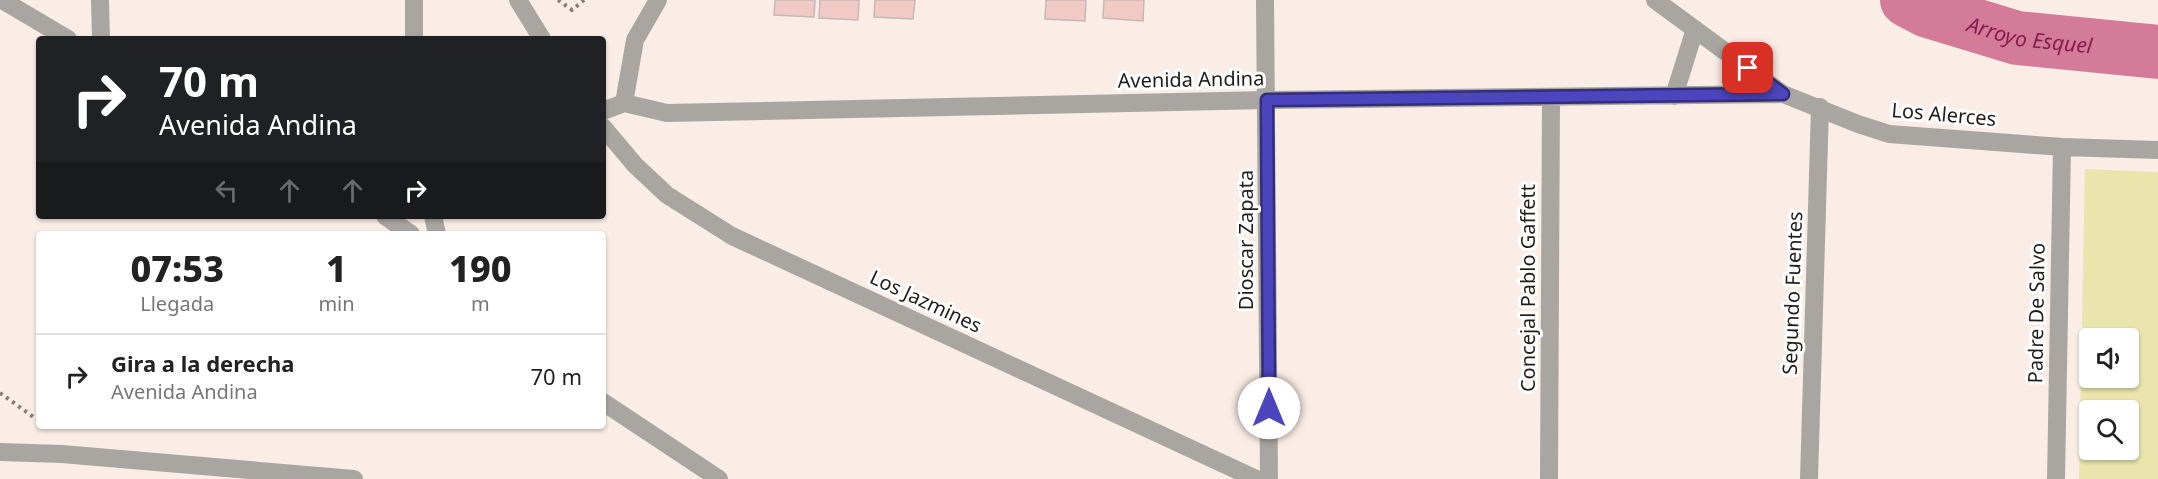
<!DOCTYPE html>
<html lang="es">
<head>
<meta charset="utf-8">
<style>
	body { margin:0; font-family:"Noto Sans",sans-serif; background:#f6f6f6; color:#222; height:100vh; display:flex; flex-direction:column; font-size:22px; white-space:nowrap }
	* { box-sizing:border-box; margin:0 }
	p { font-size:20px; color:#767676 }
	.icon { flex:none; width:33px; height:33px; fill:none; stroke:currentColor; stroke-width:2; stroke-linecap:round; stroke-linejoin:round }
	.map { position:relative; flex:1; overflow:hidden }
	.sheet { position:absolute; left:36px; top:231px; width:570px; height:198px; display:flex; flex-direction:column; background:#fff; border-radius:6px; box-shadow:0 2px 4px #0004 }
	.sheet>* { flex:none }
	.guide { position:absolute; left:36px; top:36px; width:570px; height:183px; border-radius:6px; box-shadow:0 2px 4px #0004; background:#202124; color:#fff; overflow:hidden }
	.buttons { position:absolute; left:2079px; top:328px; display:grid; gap:12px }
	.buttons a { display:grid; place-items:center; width:60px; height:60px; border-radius:6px; background:#fff; box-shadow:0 2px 4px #0004; font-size:30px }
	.pin { position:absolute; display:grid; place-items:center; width:51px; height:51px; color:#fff; margin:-26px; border-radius:12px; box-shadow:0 3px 9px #0006 }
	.me { position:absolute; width:66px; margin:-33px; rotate:0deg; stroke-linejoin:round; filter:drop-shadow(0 0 4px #0008) }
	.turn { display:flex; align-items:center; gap:21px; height:126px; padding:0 24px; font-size:27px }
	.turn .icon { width:78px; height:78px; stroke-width:2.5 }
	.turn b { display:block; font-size:42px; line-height:51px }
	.lanes { display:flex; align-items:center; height:57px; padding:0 24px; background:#0003; justify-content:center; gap:30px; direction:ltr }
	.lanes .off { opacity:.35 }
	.eta { display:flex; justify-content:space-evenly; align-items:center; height:102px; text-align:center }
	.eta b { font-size:36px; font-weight:800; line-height:42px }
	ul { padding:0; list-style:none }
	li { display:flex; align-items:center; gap:18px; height:84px; padding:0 24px; border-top:2px solid #e0e0e0 }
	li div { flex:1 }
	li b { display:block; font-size:22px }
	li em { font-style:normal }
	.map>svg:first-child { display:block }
	.green { fill:#e9e5ac; fill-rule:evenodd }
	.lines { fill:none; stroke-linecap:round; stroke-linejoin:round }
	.river { stroke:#d57b9a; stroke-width:54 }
	.building { fill:#f2cac5; stroke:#c6b8b6; stroke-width:1.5 }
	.path { stroke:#847c77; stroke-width:4; stroke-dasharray:3 4.5; stroke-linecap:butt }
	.minor { stroke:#a9a6a1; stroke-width:18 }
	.route-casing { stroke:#312e7b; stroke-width:15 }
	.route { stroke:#4b46bd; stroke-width:10 }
	.labels { text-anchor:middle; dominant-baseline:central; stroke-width:6; stroke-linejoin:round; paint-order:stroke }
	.street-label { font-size:20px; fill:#211d1a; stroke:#fff }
	.water-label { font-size:21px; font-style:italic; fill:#871d4d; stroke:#fff }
</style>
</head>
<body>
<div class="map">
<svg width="2158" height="479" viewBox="0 0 2158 479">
	<rect width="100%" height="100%" fill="#faede6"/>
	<path class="green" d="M 2085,169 L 2158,172 L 2158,479 L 2079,479 ZM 2090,339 L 2128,339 L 2128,378 L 2090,378 ZM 2090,411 L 2128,411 L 2128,450 L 2090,450 Z"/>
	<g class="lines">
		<path class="river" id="s1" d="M 1907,0 L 1928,11 L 2017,38 L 2158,52"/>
	</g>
	<path class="building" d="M 775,0 L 815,0 L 814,17 L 774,15 Z
		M 820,0 L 859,0 L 858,20 L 819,18 Z
		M 875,0 L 915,0 L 913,19 L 874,17 Z
		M 1046,0 L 1086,0 L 1085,21 L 1045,19 Z
		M 1104,0 L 1144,0 L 1143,21 L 1103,18 Z"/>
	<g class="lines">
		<path class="path" d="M 558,0 L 572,10 L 584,0
			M 0,393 L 39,421"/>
		<path class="minor" d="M 2,0 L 68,39
			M 100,0 L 101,39
			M 518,0 L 542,39
			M 1265,0 L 1269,479
			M 1655,0 L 1783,94 L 1858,124 L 1889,134 L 2062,147 L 2158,150
			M 414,39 L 414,0
			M 1674,96 L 1695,29
			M 624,103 L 635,40 L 658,0
			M 603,111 L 624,103 L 667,113 L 1267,100 L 1783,94
			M 603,127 L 635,165 L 667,195 L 732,236 L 1256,479
			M 385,216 L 411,234
			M 433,216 L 437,234
			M 603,402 L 719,479
			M 0,452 L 62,454 L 354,479
			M 1549,479 L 1551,97
			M 1809,479 L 1820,107
			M 2056,479 L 2062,147"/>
	</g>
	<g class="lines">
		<g class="route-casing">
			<path id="route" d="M 1269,408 L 1267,100 L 1783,94 L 1748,68"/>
		</g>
		<use href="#route" class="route"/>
	</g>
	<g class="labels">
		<g class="street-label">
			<text transform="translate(1191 79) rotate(-1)">Avenida Andina</text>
			<text transform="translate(1944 114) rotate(5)">Los Alerces</text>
			<text transform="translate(1245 240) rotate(-90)">Dioscar Zapata</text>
			<text transform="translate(1527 288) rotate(-90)">Concejal Pablo Gaffett</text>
			<text transform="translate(1792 293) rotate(-88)">Segundo Fuentes</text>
			<text transform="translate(926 301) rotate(25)">Los Jazmines</text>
			<text transform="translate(2036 313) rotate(-89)">Padre De Salvo</text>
		</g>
		<g class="water-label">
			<text stroke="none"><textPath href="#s1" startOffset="129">Arroyo Esquel</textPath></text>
		</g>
	</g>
</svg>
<div class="buttons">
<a><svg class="icon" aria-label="sound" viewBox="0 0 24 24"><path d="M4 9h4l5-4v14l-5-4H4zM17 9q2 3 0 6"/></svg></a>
<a><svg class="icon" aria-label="search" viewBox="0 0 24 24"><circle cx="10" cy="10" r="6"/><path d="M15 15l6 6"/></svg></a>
</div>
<div class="pin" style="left:1748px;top:68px;background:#d93025"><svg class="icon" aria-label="arrive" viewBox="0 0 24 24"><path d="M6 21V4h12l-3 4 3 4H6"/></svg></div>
<svg class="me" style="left:1269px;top:408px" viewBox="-20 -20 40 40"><circle r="19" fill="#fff"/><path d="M0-13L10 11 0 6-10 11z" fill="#4b46bd"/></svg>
<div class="guide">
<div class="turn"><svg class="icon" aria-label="right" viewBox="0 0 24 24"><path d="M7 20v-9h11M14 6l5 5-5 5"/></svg><div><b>70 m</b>Avenida Andina</div></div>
<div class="lanes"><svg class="icon off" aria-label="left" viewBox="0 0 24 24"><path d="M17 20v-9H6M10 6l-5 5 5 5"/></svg><svg class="icon off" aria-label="ahead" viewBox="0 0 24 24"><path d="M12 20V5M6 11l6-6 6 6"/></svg><svg class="icon off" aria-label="ahead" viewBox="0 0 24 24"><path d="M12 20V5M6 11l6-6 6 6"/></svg><svg class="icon" aria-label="right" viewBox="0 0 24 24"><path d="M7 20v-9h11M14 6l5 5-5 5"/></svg></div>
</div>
<section class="sheet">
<div class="eta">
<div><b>07:53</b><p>Llegada</p></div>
<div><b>1</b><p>min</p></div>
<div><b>190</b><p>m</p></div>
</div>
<ul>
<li><svg class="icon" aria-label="right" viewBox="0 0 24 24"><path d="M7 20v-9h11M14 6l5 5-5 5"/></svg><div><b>Gira a la derecha</b><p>Avenida Andina</p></div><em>70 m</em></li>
</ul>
</section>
</div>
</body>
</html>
